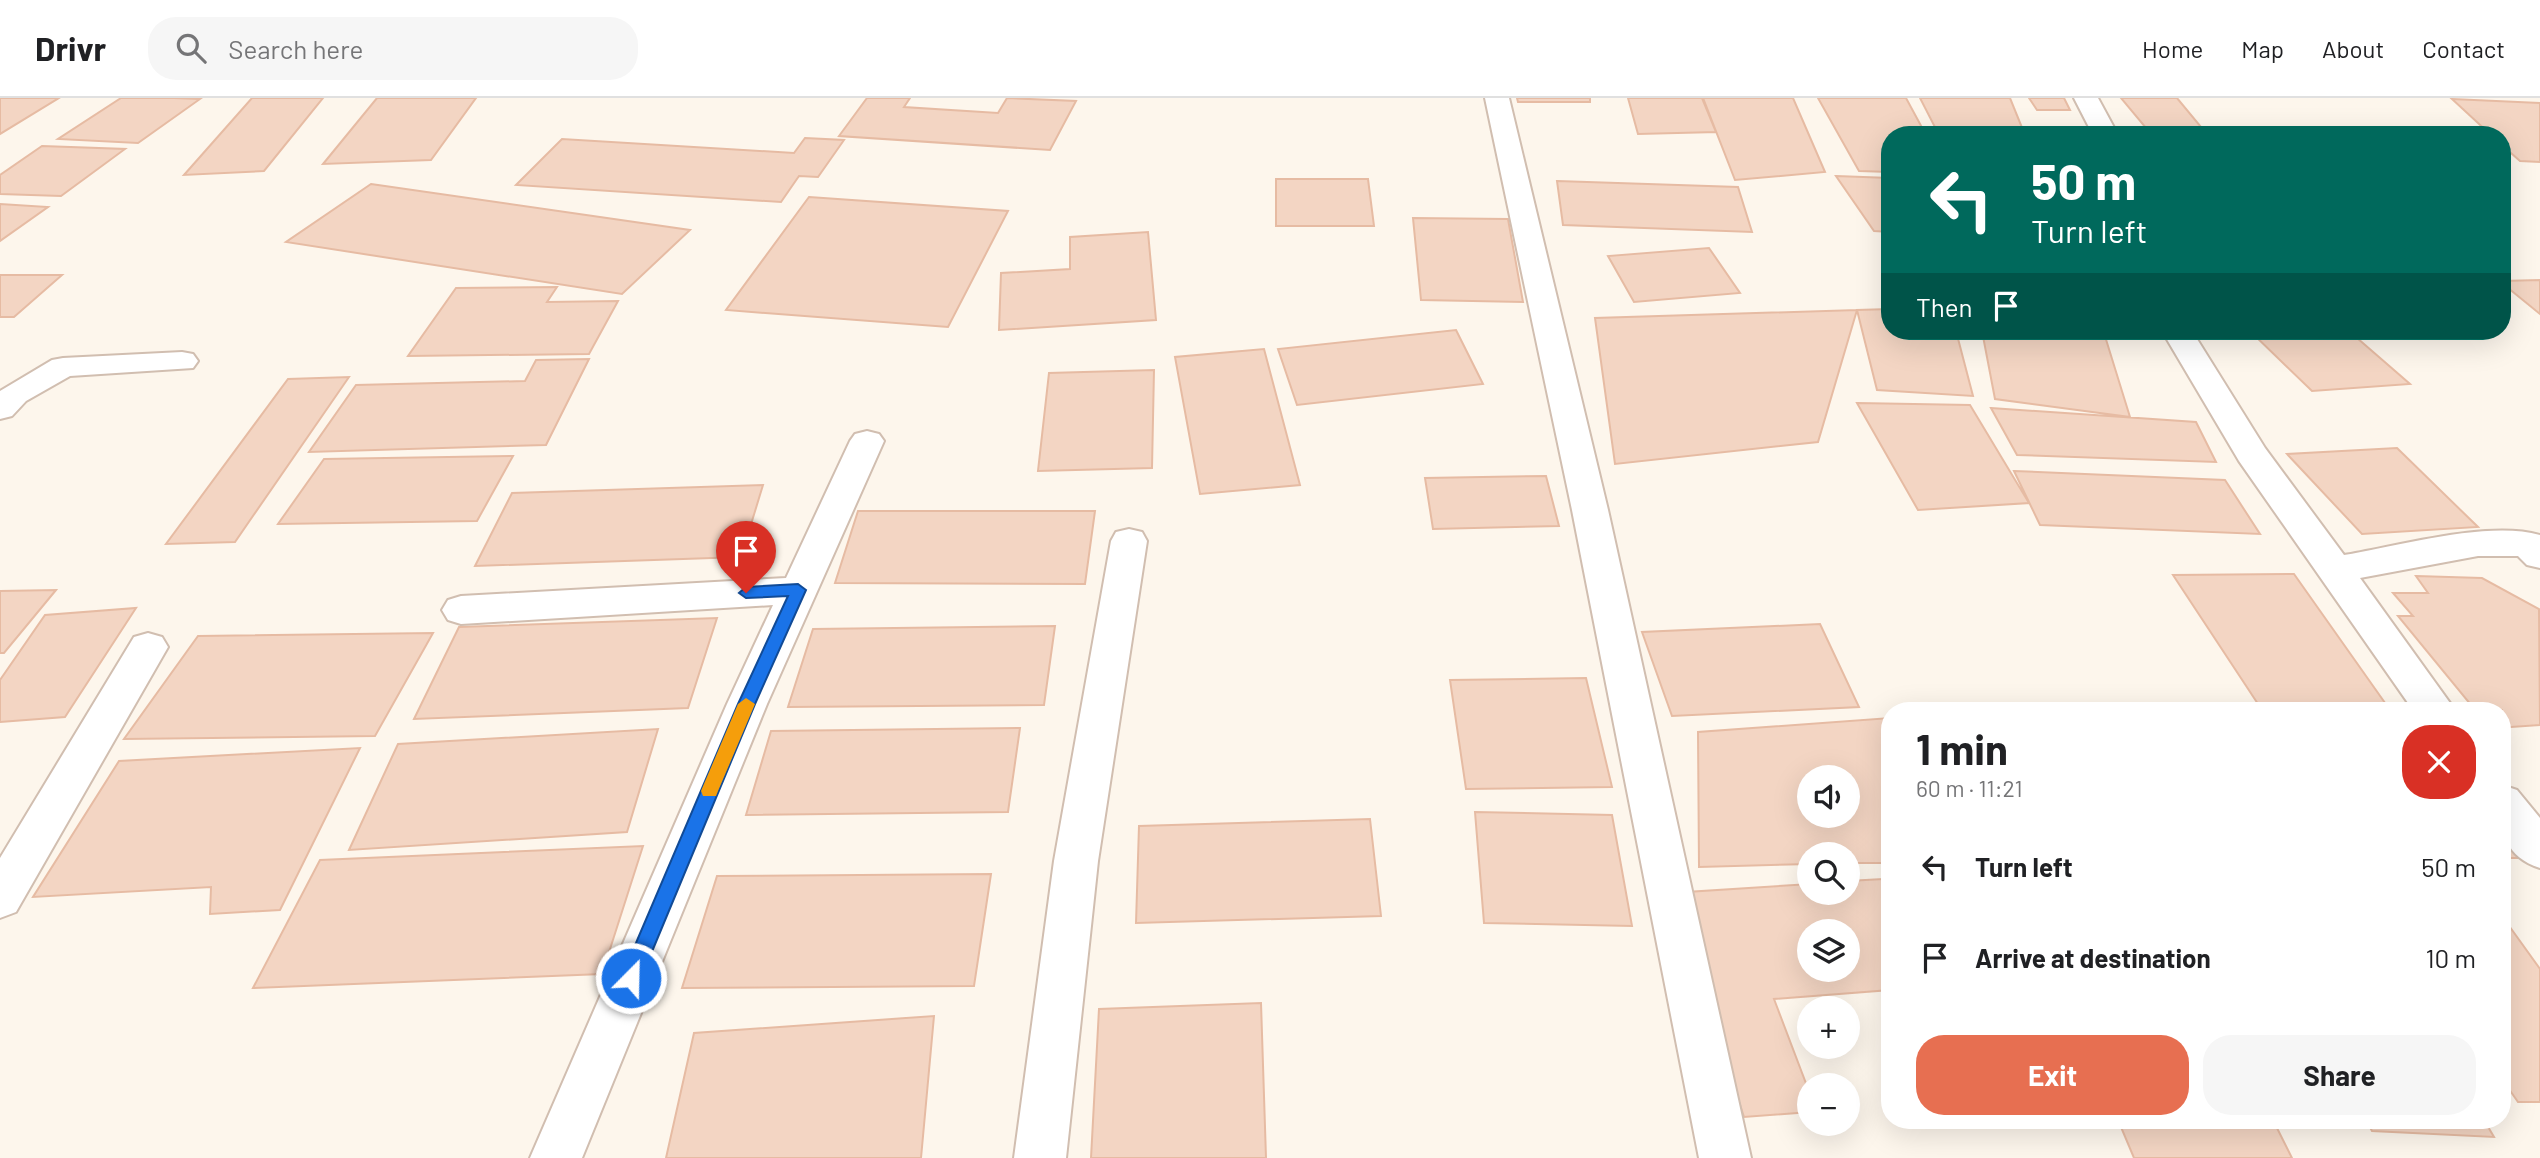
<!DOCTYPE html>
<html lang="en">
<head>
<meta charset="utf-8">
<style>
	body { margin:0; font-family:Barlow,sans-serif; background:#f6f6f6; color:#202124; height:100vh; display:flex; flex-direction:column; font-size:26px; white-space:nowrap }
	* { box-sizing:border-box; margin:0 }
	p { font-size:23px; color:#757577 }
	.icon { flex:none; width:38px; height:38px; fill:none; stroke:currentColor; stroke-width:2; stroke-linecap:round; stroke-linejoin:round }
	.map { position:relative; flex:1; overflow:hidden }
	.sheet { position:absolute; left:1881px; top:604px; width:630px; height:427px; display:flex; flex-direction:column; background:#fff; border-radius:28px; box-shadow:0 7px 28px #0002 }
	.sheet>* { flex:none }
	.hud { position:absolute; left:1881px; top:28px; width:630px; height:214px; border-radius:28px; box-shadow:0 7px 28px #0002; background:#00695c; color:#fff; overflow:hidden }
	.buttons { position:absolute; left:1797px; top:667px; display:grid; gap:14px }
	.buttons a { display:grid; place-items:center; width:63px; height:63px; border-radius:50%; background:#fff; box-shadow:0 7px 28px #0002; font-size:35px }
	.pin { position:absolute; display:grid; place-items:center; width:60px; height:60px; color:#fff; margin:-72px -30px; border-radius:50% 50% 50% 0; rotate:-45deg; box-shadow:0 0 7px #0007 }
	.pin .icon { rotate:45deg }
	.me { position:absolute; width:77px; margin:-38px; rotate:23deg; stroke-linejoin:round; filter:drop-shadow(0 0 5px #0008) }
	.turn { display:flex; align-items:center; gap:24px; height:147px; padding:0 35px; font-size:32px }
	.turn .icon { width:91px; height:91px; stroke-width:2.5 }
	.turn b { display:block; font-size:49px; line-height:60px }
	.then { display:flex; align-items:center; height:66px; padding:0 35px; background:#0003; gap:14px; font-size:26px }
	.round { display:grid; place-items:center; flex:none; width:74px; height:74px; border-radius:28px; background:#f6f6f6 }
	.head { display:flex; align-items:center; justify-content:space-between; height:119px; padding:0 35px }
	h1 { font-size:42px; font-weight:700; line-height:52px }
	.button { display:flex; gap:14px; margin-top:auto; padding:14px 35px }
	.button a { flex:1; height:80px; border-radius:28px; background:#e76f51; color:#fff; font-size:28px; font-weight:700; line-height:80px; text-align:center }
	.button a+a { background:#f6f6f6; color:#202124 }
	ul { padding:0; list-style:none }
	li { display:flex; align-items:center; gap:21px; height:91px; padding:0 35px }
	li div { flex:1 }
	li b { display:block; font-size:26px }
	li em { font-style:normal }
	header { display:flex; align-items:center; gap:42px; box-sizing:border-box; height:98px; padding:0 35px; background:#fff; border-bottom:2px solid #e0e0e0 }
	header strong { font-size:33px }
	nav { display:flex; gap:38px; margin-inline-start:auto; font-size:24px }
	.search { width:490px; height:63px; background:#f6f6f6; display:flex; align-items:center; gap:18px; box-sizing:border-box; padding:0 24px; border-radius:28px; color:#757577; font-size:26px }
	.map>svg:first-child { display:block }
	.building { fill:#f3d5c3; stroke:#e6bba3; stroke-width:2; fill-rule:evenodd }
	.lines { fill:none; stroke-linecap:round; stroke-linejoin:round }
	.minor-casing { stroke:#d1beb0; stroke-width:4 }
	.minor { fill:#fff; fill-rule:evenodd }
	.route { fill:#1a73e8; stroke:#114b97; stroke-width:2 }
	.slow { fill:#f59e0b }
</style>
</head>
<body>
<header>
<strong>Drivr</strong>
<div class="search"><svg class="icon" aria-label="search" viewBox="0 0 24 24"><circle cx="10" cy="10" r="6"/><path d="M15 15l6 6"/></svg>Search here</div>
<nav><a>Home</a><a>Map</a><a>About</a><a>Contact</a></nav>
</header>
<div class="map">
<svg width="2540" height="1060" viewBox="0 0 2540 1060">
	<rect width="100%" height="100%" fill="#fdf6ec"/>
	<path class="building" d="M 0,0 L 59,0 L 0,36 Z
		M 121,0 L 174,0 L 200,1 L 138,45 L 58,41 Z
		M 252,0 L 323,0 L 264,73 L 184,77 Z
		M 377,0 L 476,0 L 431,62 L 323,66 Z
		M 867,0 L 910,0 L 904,9 L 998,15 L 1007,0 L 1076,3 L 1050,52 L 839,38 Z
		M 1517,0 L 1590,0 L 1590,4 L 1518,4 Z
		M 1628,0 L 1702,0 L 1716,34 L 1638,36 Z
		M 1703,0 L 1793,0 L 1825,74 L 1735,82 Z
		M 1818,0 L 1906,0 L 1926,37 L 1890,37 L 1890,74 L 1859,73 Z
		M 1920,0 L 2010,0 L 2025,37 L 1939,37 Z
		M 2029,0 L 2064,0 L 2070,12 L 2037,12 Z
		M 2121,0 L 2177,0 L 2206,35 L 2151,36 Z
		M 2452,1 L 2540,5 L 2540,64 L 2520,63 L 2502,47 L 2502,37 L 2491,37 Z
		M 805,40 L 844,42 L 818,79 L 799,78 L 781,104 L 516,87 L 562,41 L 794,55 Z
		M 42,48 L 125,51 L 61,98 L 0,96 L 0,77 Z
		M 1836,78 L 1890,80 L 1890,134 L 1874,133 Z
		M 1276,81 L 1368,81 L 1374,128 L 1276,128 Z
		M 1557,83 L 1738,89 L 1752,134 L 1563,127 Z
		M 371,86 L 690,132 L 622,196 L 286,144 Z
		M 809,99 L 1008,113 L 948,229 L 726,212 Z
		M 0,106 L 48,109 L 0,143 Z
		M 1413,120 L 1508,121 L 1523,204 L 1421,202 Z
		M 1148,134 L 1156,222 L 999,232 L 1001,175 L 1070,171 L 1070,139 Z
		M 1709,150 L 1740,195 L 1634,204 L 1608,158 Z
		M 0,177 L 62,177 L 14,219 L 0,219 Z
		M 2540,182 L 2540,216 L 2502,185 L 2502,183 Z
		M 557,189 L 547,204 L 618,203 L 589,256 L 408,258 L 456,190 Z
		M 1890,211 L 1890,233 L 1956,233 L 1973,298 L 1877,292 L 1857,212 Z
		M 1857,212 L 1818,344 L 1615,366 L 1595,220 Z
		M 1456,232 L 1483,286 L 1297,307 L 1278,251 Z
		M 1982,233 L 2104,235 L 2130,319 L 1995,301 Z
		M 2250,233 L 2349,233 L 2410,286 L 2312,293 Z
		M 1264,251 L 1300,387 L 1200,396 L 1175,259 Z
		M 589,261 L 546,347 L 309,354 L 356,287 L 525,283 L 536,262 Z
		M 1154,272 L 1152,370 L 1038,373 L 1049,275 Z
		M 349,279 L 235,444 L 166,446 L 288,281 Z
		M 1857,305 L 1970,307 L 2029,405 L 1918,412 Z
		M 1991,310 L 2196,324 L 2216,364 L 2017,357 Z
		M 2397,350 L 2478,429 L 2362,436 L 2287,356 Z
		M 513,358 L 477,423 L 278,426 L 324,361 Z
		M 2014,373 L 2225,382 L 2260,436 L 2040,427 Z
		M 1546,378 L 1559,428 L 1433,431 L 1425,380 Z
		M 763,387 L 741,459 L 475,468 L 512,395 Z
		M 858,413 L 1095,413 L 1085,486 L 835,485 Z
		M 2294,476 L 2390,612 L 2262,612 L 2173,477 Z
		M 2416,478 L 2482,480 L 2539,511 L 2540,627 L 2511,629 L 2502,624 L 2502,612 L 2480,612 L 2471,607 L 2398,518 L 2413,518 L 2393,495 L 2428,495 Z
		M 56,492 L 4,555 L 0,555 L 0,493 Z
		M 136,510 L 65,619 L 0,624 L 0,582 L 45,517 Z
		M 717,520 L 688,610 L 414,621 L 459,529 Z
		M 1820,526 L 1859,609 L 1672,618 L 1642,534 Z
		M 1055,528 L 1044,607 L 788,609 L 813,531 Z
		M 433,535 L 375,638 L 124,641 L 198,538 Z
		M 1586,580 L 1612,689 L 1466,691 L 1450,582 Z
		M 1890,620 L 1890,765 L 1848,765 L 1848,756 L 1810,756 L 1810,766 L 1699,769 L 1698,634 ZM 1810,679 L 1848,679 L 1848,718 L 1810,718 Z
		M 1020,630 L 1008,714 L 746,717 L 771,633 Z
		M 658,631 L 627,734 L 349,752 L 398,646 Z
		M 360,650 L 280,812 L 210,816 L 211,789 L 33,799 L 119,663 Z
		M 1475,714 L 1612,717 L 1632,828 L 1484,825 Z
		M 1370,721 L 1381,818 L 1136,825 L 1139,728 Z
		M 2502,730 L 2525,760 L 2502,760 Z
		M 643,748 L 602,876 L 253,890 L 320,762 Z
		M 991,776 L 974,888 L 682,890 L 717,778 Z
		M 1883,781 L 1890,797 L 1890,892 L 1774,901 L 1810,996 L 1810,1014 L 1744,1019 L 1671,795 L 1810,786 L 1810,794 L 1848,794 L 1848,783 ZM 1810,833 L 1848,833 L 1848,872 L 1810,872 Z
		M 2502,818 L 2540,871 L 2540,1004 L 2518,1004 L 2502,981 Z
		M 1261,905 L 1266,1060 L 1091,1060 L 1099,911 Z
		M 934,918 L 921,1060 L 666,1060 L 694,935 Z
		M 2118,1022 L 2273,1022 L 2292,1060 L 2134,1060 Z
		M 2366,1022 L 2484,1022 L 2494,1039 L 2372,1033 Z"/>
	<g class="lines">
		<g class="minor-casing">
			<path id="minor" d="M 1485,0 L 1509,0 L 1608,412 L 1751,1060 L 1699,1060 L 1572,412 Z
				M 2074,0 L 2098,0 L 2118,37 L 2093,37 Z
				M 2162,233 L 2192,233 L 2265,350 L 2344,457 C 2398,448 2489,422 2540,437 L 2540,470 L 2527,467 L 2518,458 L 2478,458 L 2360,480 L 2455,612 L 2413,612 L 2239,363 Z
				M 182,254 L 193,256 L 198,263 L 193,270 L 70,278 L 26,303 L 12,318 L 0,321 L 0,293 L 52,262 L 63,260 Z
				M 867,333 L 879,336 L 884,343 L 767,606 L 582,1060 L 530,1060 L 727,606 L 773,507 L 461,526 L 448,522 L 442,512 L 448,502 L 461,498 L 786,480 L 850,343 L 855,336 Z
				M 1129,431 L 1142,434 L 1147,443 L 1098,763 L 1066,1060 L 1014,1060 L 1054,763 L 1111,443 L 1116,434 Z
				M 148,535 L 162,539 L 168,549 L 16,814 L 0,820 L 0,760 L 134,539 Z
				M 2502,687 L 2517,692 L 2540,720 L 2540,770 C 2497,756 2502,724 2502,687 Z"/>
		</g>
		<use href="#minor" class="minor"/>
	</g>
	<path class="route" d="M 798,486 L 806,492 L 755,606 L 641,880 L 638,886 L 631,888 L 624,886 L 621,880 L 738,606 L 788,498 L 746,500 L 739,495 L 746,489 Z"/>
	<path class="slow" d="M 746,600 L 755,606 L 718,693 L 716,698 L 703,698 L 701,693 L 738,606 Z"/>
</svg>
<div class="buttons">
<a><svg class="icon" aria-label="sound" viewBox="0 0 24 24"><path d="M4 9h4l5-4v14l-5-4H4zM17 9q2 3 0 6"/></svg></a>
<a><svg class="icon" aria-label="search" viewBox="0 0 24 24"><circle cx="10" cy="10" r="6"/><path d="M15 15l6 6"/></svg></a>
<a><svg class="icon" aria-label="layers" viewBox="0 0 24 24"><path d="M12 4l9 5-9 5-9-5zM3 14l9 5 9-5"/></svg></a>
<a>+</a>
<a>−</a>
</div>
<div class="pin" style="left:746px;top:495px;background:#d93025"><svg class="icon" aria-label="arrive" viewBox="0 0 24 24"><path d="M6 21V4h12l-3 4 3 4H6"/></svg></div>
<svg class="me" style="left:631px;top:880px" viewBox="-20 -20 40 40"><circle r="17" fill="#1a73e8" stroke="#fff" stroke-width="3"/><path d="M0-11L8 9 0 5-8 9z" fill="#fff"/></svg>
<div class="hud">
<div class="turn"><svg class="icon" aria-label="left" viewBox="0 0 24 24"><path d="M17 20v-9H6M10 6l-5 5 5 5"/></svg><div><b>50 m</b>Turn left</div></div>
<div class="then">Then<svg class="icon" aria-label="arrive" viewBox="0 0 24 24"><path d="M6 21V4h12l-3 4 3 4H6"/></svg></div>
</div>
<section class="sheet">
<div class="head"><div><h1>1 min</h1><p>60 m · 11:21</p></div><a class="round" style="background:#d93025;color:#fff"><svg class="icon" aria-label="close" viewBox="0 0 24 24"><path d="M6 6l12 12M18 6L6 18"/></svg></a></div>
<ul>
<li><svg class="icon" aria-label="left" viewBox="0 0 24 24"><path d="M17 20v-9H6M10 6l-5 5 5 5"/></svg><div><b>Turn left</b></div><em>50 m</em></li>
<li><svg class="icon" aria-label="arrive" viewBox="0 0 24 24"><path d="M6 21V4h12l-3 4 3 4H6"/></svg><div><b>Arrive at destination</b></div><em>10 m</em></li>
</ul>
<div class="button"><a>Exit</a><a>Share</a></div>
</section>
</div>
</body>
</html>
